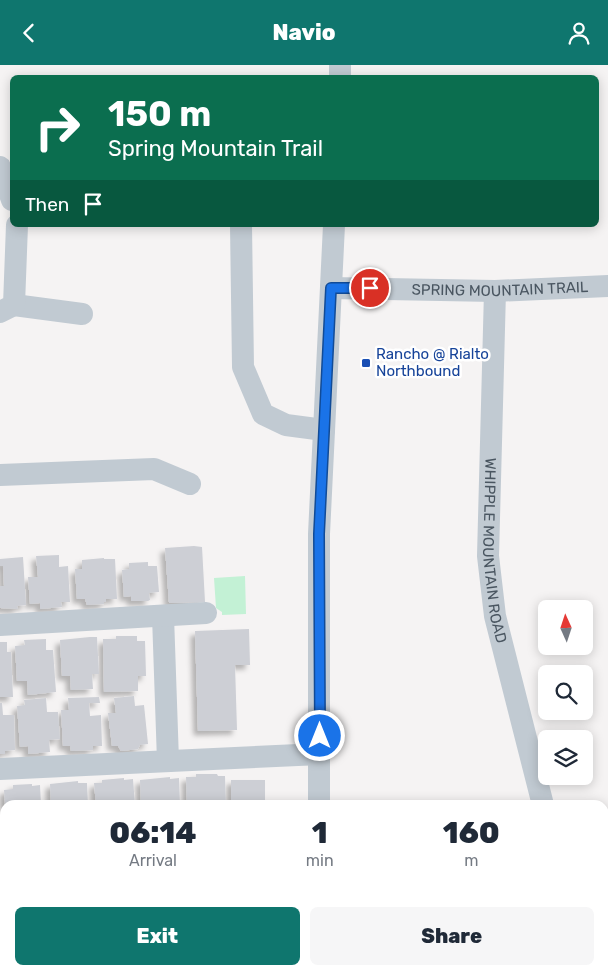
<!DOCTYPE html>
<html lang="en">
<head>
<meta charset="utf-8">
<style>
	body { margin:0; font-family:Rubik,sans-serif; background:#f6f6f7; color:#1f2937; height:100vh; display:flex; flex-direction:column; font-size:19px; white-space:nowrap }
	* { box-sizing:border-box; margin:0 }
	p { font-size:16px; color:#747a83 }
	.icon { flex:none; width:28px; height:28px; fill:none; stroke:currentColor; stroke-width:2; stroke-linecap:round; stroke-linejoin:round }
	.map { position:relative; flex:1; overflow:hidden }
	.drawer { position:absolute; left:0px; top:735px; width:609px; height:175px; display:flex; flex-direction:column; background:#fff; border-radius:15px 15px 0 0; box-shadow:0 2px 12px #0003 }
	.drawer>* { flex:none }
	.top-card { position:absolute; left:10px; top:10px; width:589px; height:152px; border-radius:8px; box-shadow:0 2px 12px #0003; background:#0b6e4f; color:#fff; overflow:hidden }
	.needle { width:32px; rotate:357deg }
	.tools { position:absolute; left:538px; top:535px; display:grid; gap:10px }
	.tools a { display:grid; place-items:center; width:55px; height:55px; border-radius:8px; background:#fff; box-shadow:0 2px 12px #0003; font-size:25px }
	.pin { position:absolute; display:grid; place-items:center; width:42px; height:42px; color:#fff; margin:-21px; border:2px solid #fff; border-radius:50%; box-shadow:0 1px 5px #0007 }
	.me { position:absolute; width:55px; margin:-28px; rotate:0deg; stroke-linejoin:round; filter:drop-shadow(0 0 4px #0008) }
	.turn { display:flex; align-items:center; gap:18px; height:105px; padding:0 15px; font-size:22px }
	.turn .icon { width:65px; height:65px; stroke-width:2.5 }
	.turn b { display:block; font-size:35px; line-height:42px }
	.then { display:flex; align-items:center; height:48px; padding:0 15px; background:#0003; gap:10px; font-size:19px }
	.eta { display:flex; justify-content:space-evenly; align-items:center; height:85px; text-align:center }
	.eta b { font-size:30px; font-weight:800; line-height:35px }
	.action { display:flex; gap:10px; margin-top:auto; padding:10px 15px }
	.action a { flex:1; height:58px; border-radius:8px; background:#0f766e; color:#fff; font-size:20px; font-weight:800; line-height:58px; text-align:center }
	.action a+a { background:#f6f6f7; color:#1f2937 }
	header { display:flex; justify-content:space-between; align-items:center; height:65px; padding:0 15px; background:#0f766e; color:#fff; font-size:22px; font-weight:800 }
	.map>svg:first-child { display:block }
	.green { fill:#c3f1d5 }
	.building { fill:#cdcfd5; filter:url(#shadow) }
	.lines { fill:none; stroke-linecap:round; stroke-linejoin:round }
	.minor { stroke:#c1cad2; stroke-width:22 }
	.route-casing { stroke:#114b97; stroke-width:12 }
	.route { stroke:#1a73e8; stroke-width:9 }
	.transit-dot { fill:#1a4fb4; stroke:#fff; stroke-width:2 }
	.labels { text-anchor:middle; dominant-baseline:central; stroke-width:5; stroke-linejoin:round; paint-order:stroke }
	.street-label { font-size:15px; fill:#4a5661; stroke:#fff }
	.transit-label { font-size:15px; fill:#164399; stroke:#fff; text-anchor:start }
</style>
</head>
<body>
<header><svg class="icon" aria-label="back" viewBox="0 0 24 24"><path d="M15 5l-7 7 7 7"/></svg>Navio<svg class="icon" aria-label="person" viewBox="0 0 24 24"><circle cx="12" cy="8" r="4"/><path d="M4 21q1-7 8-7t8 7"/></svg></header>
<div class="map">
<svg width="608" height="910" viewBox="0 0 608 910">
	<defs>
		<filter id="shadow"><feDropShadow dx="-4.5" dy="4.5" stdDeviation="2.5" flood-color="#0004"/></filter>
	</defs>
	<rect width="100%" height="100%" fill="#f5f3f3"/>
	<path class="green" d="M 245,511 L 246,549 L 222,550 L 222,547 L 216,543 L 214,513 Z"/>
	<path class="building" d="M 194,481 L 202,482 L 205,537 L 169,538 L 165,483 Z
		M 59,490 L 59,502 L 68,501 L 70,537 L 61,537 L 62,542 L 40,544 L 40,538 L 30,539 L 28,512 L 38,512 L 36,491 Z
		M 23,492 L 26,540 L 17,541 L 18,544 L 0,543 L 0,521 L 4,521 L 3,501 L 0,501 L 0,494 Z
		M 104,493 L 104,494 L 115,494 L 117,534 L 106,534 L 106,537 L 104,537 L 104,539 L 87,540 L 85,534 L 77,534 L 75,504 L 82,504 L 82,495 Z
		M 148,497 L 148,501 L 157,501 L 159,527 L 149,528 L 150,535 L 148,536 L 131,536 L 131,531 L 124,532 L 122,505 L 129,504 L 129,498 Z
		M 249,564 L 250,600 L 235,600 L 237,665 L 198,666 L 195,566 Z
		M 116,571 L 137,571 L 137,576 L 145,576 L 146,611 L 138,611 L 138,626 L 104,627 L 103,574 L 116,574 Z
		M 90,572 L 97,572 L 99,609 L 92,609 L 93,624 L 71,625 L 70,611 L 62,611 L 60,575 Z
		M 46,574 L 46,585 L 53,585 L 56,627 L 28,630 L 27,616 L 17,616 L 15,581 L 25,580 L 24,575 Z
		M 0,577 L 7,577 L 7,587 L 11,587 L 13,632 L 0,632 Z
		M 134,631 L 135,641 L 144,640 L 148,679 L 140,680 L 138,684 L 121,686 L 118,681 L 112,681 L 108,648 L 116,648 L 114,633 Z
		M 99,632 L 100,638 L 89,638 L 90,651 L 101,650 L 102,681 L 93,681 L 93,685 L 71,686 L 70,681 L 63,681 L 61,645 L 69,645 L 68,633 Z
		M 46,633 L 47,647 L 58,647 L 60,674 L 49,675 L 50,687 L 28,689 L 28,681 L 20,682 L 17,641 L 25,640 L 24,635 Z
		M 0,638 L 2,638 L 3,650 L 14,650 L 15,685 L 5,686 L 5,689 L 0,689 Z
		M 196,709 L 217,709 L 218,711 L 225,711 L 226,740 L 187,740 L 186,712 L 196,712 Z
		M 170,712 L 170,714 L 179,713 L 180,740 L 141,740 L 140,715 Z
		M 124,713 L 124,715 L 133,714 L 135,740 L 96,740 L 94,718 L 102,718 L 102,715 Z
		M 231,715 L 265,715 L 265,740 L 231,740 Z
		M 78,716 L 78,718 L 87,718 L 88,740 L 51,740 L 50,719 Z
		M 32,719 L 32,721 L 40,720 L 41,740 L 5,740 L 4,725 L 13,724 L 13,720 Z"/>
	<g class="lines">
		<g class="minor">
			<path d="M 340,12 L 340,0"/>
			<path d="M 0,102 L 12,135"/>
			<path d="M 241,160 L 243,302 L 263,349 L 286,360 L 324,365"/>
			<path id="s1" d="M 331,223 L 495,226 L 608,221"/>
			<path id="s2" d="M 495,226 L 488,491 L 495,551 L 543,740"/>
			<path d="M 14,240 L 82,249"/>
			<path d="M 0,247 L 14,240 L 17,160"/>
			<path d="M 0,410 L 154,404 L 190,419"/>
			<path d="M 163,551 L 168,696"/>
			<path d="M 0,560 L 206,548"/>
			<path d="M 0,704 L 320,689"/>
			<path d="M 319,740 L 319,469 L 334,160"/>
			<path d="M 585,905 L 586,910"/>
			<path d="M 15,910 L 15,905"/>
			<path d="M 161,910 L 161,905"/>
			<path d="M 318,910 L 318,905"/>
		</g>
	</g>
	<g class="lines">
		<g class="route-casing">
			<path id="route" d="M 320,671 L 319,469 L 331,223 L 370,223"/>
		</g>
		<use href="#route" class="route"/>
	</g>
	<rect class="transit-dot" x="361" y="293" width="10" height="10" rx="2.5"/>
	<g class="labels">
		<g class="street-label">
			<text stroke="none"><textPath href="#s1" startOffset="169">SPRING MOUNTAIN TRAIL</textPath></text>
			<text stroke="none"><textPath href="#s2" startOffset="260">WHIPPLE MOUNTAIN ROAD</textPath></text>
		</g>
		<g class="transit-label">
			<text x="376" y="289">Rancho @ Rialto<tspan x="376" dy="17">Northbound</tspan></text>
		</g>
	</g>
</svg>
<div class="tools">
<a><svg class="needle" viewBox="-14 -14 28 28"><path d="M0-13l5 13h-10z" fill="#e53935"/><path d="M0 13l5-13h-10z" fill="#747a83"/></svg></a>
<a><svg class="icon" aria-label="search" viewBox="0 0 24 24"><circle cx="10" cy="10" r="6"/><path d="M15 15l6 6"/></svg></a>
<a><svg class="icon" aria-label="layers" viewBox="0 0 24 24"><path d="M12 4l9 5-9 5-9-5zM3 14l9 5 9-5"/></svg></a>
</div>
<div class="pin" style="left:370px;top:223px;background:#d93025"><svg class="icon" aria-label="arrive" viewBox="0 0 24 24"><path d="M6 21V4h12l-3 4 3 4H6"/></svg></div>
<svg class="me" style="left:320px;top:671px" viewBox="-20 -20 40 40"><circle r="17" fill="#1a73e8" stroke="#fff" stroke-width="3"/><path d="M0-11L8 9 0 5-8 9z" fill="#fff"/></svg>
<div class="top-card">
<div class="turn"><svg class="icon" aria-label="right" viewBox="0 0 24 24"><path d="M7 20v-9h11M14 6l5 5-5 5"/></svg><div><b>150 m</b>Spring Mountain Trail</div></div>
<div class="then">Then<svg class="icon" aria-label="arrive" viewBox="0 0 24 24"><path d="M6 21V4h12l-3 4 3 4H6"/></svg></div>
</div>
<section class="drawer">
<div class="eta">
<div><b>06:14</b><p>Arrival</p></div>
<div><b>1</b><p>min</p></div>
<div><b>160</b><p>m</p></div>
</div>
<div class="action"><a>Exit</a><a>Share</a></div>
</section>
</div>
</body>
</html>
